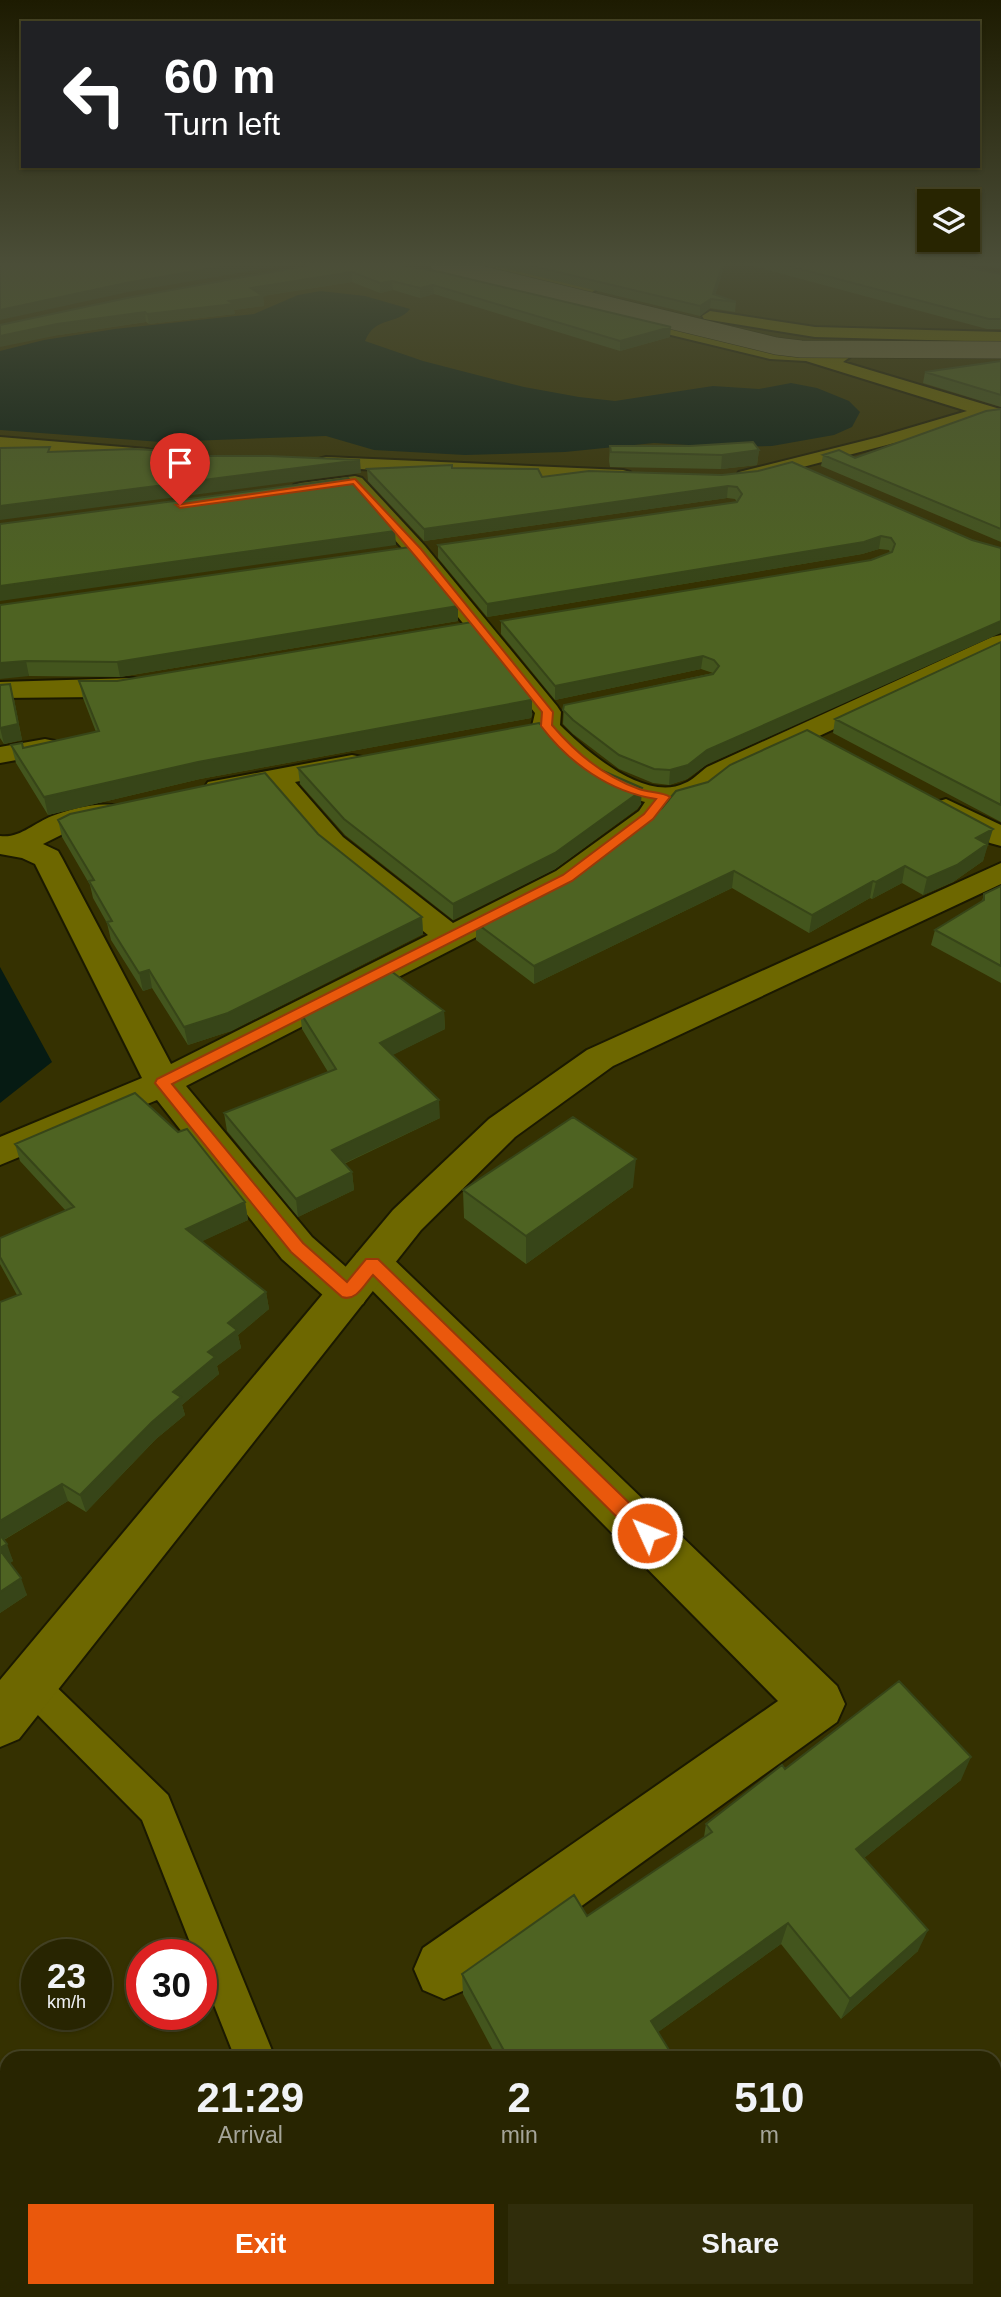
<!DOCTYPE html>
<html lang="en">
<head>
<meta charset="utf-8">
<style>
	body { margin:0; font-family:Helvetica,sans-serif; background:#302d0b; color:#f1f3f6; height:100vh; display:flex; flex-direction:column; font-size:26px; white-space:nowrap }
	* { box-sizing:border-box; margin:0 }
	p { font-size:23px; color:#a5a599 }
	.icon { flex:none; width:38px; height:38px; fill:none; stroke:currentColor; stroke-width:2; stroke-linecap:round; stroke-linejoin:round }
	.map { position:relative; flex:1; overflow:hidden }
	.sheet { position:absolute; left:0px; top:2051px; width:1001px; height:247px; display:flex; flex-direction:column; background:#282501; border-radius:21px 21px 0 0; box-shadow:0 2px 5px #0004,0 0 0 2px #444223 }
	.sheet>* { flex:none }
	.hud { position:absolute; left:21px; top:21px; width:959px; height:147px; border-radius:0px; box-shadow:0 2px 5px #0004,0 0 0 2px #444223; background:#202124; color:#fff; overflow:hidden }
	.buttons { position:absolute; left:917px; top:189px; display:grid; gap:14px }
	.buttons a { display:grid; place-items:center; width:63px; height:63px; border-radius:0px; background:#282501; box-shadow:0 2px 5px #0004,0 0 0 2px #444223; font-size:35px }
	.speed { position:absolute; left:21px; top:1939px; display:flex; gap:14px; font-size:35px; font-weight:700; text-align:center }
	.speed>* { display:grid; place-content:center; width:91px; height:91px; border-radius:50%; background:#282501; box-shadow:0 2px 5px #0004,0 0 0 2px #444223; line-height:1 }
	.speed small { font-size:18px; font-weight:400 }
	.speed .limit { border:10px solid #d22; background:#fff; color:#111 }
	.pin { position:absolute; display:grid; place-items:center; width:60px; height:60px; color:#fff; margin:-72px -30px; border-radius:50% 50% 50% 0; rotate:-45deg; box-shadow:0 0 7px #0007 }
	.pin .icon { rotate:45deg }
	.me { position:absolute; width:77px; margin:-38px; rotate:314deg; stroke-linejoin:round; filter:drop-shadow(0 0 5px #0008) }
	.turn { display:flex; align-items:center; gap:24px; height:147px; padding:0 28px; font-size:32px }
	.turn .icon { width:91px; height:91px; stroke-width:2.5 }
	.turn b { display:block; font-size:49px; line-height:60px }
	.eta { display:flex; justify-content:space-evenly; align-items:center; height:119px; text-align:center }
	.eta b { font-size:42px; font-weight:600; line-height:49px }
	.action { display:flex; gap:14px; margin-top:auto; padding:14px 28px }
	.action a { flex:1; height:80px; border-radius:0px; background:#ea580c; color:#fff; font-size:28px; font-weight:600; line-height:80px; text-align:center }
	.action a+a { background:#302d0b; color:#f1f3f6 }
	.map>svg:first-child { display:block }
	.water { fill:#061b13 }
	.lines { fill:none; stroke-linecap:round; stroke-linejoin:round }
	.service-casing { stroke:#1b1901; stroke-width:4 }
	.minor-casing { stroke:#1b1901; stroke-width:4 }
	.tertiary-casing { stroke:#1b1901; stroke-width:4 }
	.service { fill:#6d6700; fill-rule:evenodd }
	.minor { fill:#6d6700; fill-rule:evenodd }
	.tertiary { fill:#6d6700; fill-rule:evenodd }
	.secondary-bridge-casing { stroke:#1b1901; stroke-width:18; stroke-linecap:butt }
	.secondary-bridge { stroke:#756e44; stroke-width:17 }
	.wall { fill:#43551d }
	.shaded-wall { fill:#374518 }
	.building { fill:#4e6322; stroke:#374518; stroke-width:2 }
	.route { fill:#ea580c; stroke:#983908; stroke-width:2 }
</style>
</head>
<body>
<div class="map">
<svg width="1001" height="2297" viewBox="0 0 1001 2297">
	<rect width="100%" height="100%" fill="#353101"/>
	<path class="water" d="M 321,291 L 365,296 L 410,309 C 396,326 376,315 365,341 L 423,361 L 524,387 L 579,397 L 615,401 L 713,386 L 759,389 L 791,383 L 817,388 L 849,401 L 860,412 L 852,427 L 834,435 L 772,446 L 723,447 L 654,443 L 565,452 L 465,455 L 374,450 L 326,436 L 161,442 L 0,430 L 0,351 L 44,340 L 115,329 L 254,314 L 298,295 Z
		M 0,967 L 52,1062 L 0,1103 Z"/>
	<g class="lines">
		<g class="service-casing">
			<path id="service" d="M 30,1668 L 42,1673 L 168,1795 L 275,2058 L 235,2058 L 201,1972 L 201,1955 L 195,1955 L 142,1820 L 18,1695 L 13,1684 L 18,1673 Z
				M 357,2291 L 402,2291 L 405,2297 L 359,2297 Z"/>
		</g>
		<g class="minor-casing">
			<path id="minor" d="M 472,264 L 499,264 L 594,286 L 597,289 L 589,294 L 474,267 Z
				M 710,311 L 815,327 L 1001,332 L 1001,342 L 815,337 L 704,319 L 702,316 Z
				M 619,313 L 770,349 L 847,353 L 850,357 L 843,362 L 1000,409 L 1001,415 L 753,480 L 739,480 L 736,476 L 739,472 L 879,437 L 967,411 L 806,361 L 770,359 L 613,321 L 611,318 Z
				M 0,437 L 147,449 L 154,451 L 157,455 L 154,459 L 147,461 L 0,449 Z
				M 326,457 L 623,470 L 630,472 L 633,476 L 630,480 L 623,482 L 319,467 L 316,463 L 319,459 Z
				M 355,476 L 362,478 L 425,546 L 557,706 L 561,712 L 560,725 C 586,751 645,803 685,783 C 693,780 700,772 707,767 L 992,637 L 1001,635 L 1001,651 L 727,779 L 706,796 L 673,805 L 659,823 L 578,885 L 186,1086 L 312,1237 L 363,1282 L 369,1293 L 363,1304 L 348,1309 L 333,1304 L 282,1259 L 157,1100 L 0,1165 L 0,1137 L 142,1078 L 35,864 L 22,858 L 0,854 L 0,836 C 19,839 34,823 52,816 C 70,809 100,801 118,806 L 123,812 L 118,818 L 73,829 L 43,844 L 58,851 L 62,858 L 171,1064 L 428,935 L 321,849 L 269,787 L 218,797 L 208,794 L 204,788 L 208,782 L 352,755 L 362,757 L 366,763 L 362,769 L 295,782 L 343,837 L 453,923 L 556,871 L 639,811 L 645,802 C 601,791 567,764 536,732 L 532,726 L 535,713 L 409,556 L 350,489 L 301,495 L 294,493 L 291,489 L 294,485 L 301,483 Z
				M 133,678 L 142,680 L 146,686 L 142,692 L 100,697 L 0,698 L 0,682 Z
				M 45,739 L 55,741 L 59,747 L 55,753 L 0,763 L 0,747 Z
				M 946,799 L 1001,825 L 1001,846 L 990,843 L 936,814 L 931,808 L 936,802 Z
				M 372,1249 L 387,1253 L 837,1686 L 845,1704 L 837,1722 L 465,1990 L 444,1999 L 423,1990 L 414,1969 L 423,1948 L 778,1701 L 357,1275 L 351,1264 L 357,1253 Z"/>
		</g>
		<g class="tertiary-casing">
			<path id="tertiary" d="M 1001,863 L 1001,884 L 613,1066 L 515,1137 L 421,1230 L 19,1739 L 0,1747 L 0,1680 L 393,1210 L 489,1119 L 587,1050 Z"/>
		</g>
		<use href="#service" class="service"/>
		<use href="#minor" class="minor"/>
		<use href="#tertiary" class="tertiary"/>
		<g class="secondary-bridge-casing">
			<path id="secondary-bridge" d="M 439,264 L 776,346 L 801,349 L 1001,350"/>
		</g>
		<use href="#secondary-bridge" class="secondary-bridge"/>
	</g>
	<path class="wall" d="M 394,264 L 670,337 L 620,351 L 434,294 L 420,298 L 393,290 L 380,293 L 352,282 L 263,296 L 264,306 L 234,310 L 235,314 L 149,324 L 146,322 L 59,335 L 0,325 Z
		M 486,264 L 725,264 L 715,295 L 736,302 L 735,312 L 710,308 L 700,316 Z
		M 745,264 L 950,264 L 1001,274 L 1001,329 L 987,329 Z
		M 975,264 L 1001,264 L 1001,269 Z
		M 1001,361 L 1001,407 L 923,383 L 925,372 Z
		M 1001,409 L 1001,542 L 821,466 L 823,455 L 855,458 Z
		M 610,446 L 690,446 L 759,450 L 757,465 L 721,469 L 610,467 L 609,461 Z
		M 452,468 L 542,477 L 722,475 L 972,540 L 706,765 L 687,779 L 669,785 L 653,783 L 619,769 L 573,734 L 563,724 L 564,705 L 713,673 L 701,669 L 555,700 L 501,634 L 501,621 L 871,560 L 890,553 L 889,550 L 879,549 L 862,554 L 487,617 L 438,558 L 438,545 L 737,502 L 735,499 L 727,498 L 424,541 L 368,481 L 367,469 Z
		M 0,605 L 458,606 L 458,621 L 120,677 L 29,676 Z
		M 1001,642 L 1001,822 L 833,733 L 835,719 Z
		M 79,681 L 532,696 L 532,714 L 531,718 L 200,779 L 48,815 L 16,763 L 11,745 L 23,748 L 96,732 L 83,698 Z
		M 0,685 L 14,699 L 22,740 L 4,744 L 0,738 Z
		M 587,764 L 641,804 L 637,809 L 555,869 L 453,920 L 345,835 L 300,784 L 298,768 Z
		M 58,820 L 318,834 L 422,917 L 423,934 L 231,1031 L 188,1045 L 152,988 L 143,991 L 111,940 L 107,923 L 93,898 L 90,885 L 62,837 Z
		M 989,845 L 987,846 L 983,861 L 953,882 L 923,895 L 902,883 L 872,899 L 870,898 L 809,933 L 732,888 L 534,984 L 476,940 L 476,923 L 580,870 Z
		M 1001,886 L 1001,983 L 931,945 L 935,930 L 982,901 L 984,894 Z
		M 444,1011 L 445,1029 L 392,1055 L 440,1118 L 344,1164 L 352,1172 L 354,1190 L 298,1217 L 227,1131 L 224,1113 L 328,1072 L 302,1029 L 300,1012 Z
		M 15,1144 L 245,1202 L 248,1220 L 202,1241 L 266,1292 L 269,1309 L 238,1335 L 241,1348 L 217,1366 L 219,1374 L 182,1405 L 185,1415 L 156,1439 L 86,1512 L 68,1501 L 4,1540 L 13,1561 L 10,1563 L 27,1595 L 0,1613 L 0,1302 L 17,1295 L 0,1264 L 0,1238 L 66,1211 L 20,1161 Z
		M 633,1187 L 526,1264 L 464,1218 L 463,1190 Z
		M 785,1769 L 961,1780 L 864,1858 L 918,1951 L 841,2019 L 781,1944 L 658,2032 L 674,2058 L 497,2058 L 463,1994 L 462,1974 L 587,1916 L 704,1837 L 706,1824 Z"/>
	<path class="shaded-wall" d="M 236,264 L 291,264 L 128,292 L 0,320 L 0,310 L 126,283 Z
		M 723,264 L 725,264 L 714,299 L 713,294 Z
		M 352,272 L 352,282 L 261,296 L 263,296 L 264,306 L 234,310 L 235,314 L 149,324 L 147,314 L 251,288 Z
		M 392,281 L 393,290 L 380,293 L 380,283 Z
		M 433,285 L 434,294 L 420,298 L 420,288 Z
		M 711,299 L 710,308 L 700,316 L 700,306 Z
		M 145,312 L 146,322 L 59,335 L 0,347 L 0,336 L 57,324 Z
		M 671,327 L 670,337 L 620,351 L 620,341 Z
		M 759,450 L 757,465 L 721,469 L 722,455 Z
		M 360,460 L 361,473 L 0,520 L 0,506 Z
		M 728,486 L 727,498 L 424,541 L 424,529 Z
		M 395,531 L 396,545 L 0,601 L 0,586 Z
		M 881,536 L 879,549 L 862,554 L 487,617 L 487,604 Z
		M 458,606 L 458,621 L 120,677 L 117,662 Z
		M 1001,621 L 1001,633 L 706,765 L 687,779 L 669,785 L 670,770 L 707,750 Z
		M 703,656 L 701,669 L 555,700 L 555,686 Z
		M 26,661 L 29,676 L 0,679 L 0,663 Z
		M 10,684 L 22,740 L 4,744 L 0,728 Z
		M 532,696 L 532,714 L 531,718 L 200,779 L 48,815 L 44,797 L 198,762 Z
		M 642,788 L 641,804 L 637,809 L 555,869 L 453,920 L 453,904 Z
		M 993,829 L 983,861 L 953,882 L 923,895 L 927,878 L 976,838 Z
		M 905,866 L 902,883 L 872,899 L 876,882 Z
		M 734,871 L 732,888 L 534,984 L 534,966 Z
		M 873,881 L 870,898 L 809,933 L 812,915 Z
		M 422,917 L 423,934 L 231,1031 L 188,1045 L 184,1027 Z
		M 149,970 L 152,988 L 143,991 L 139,973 Z
		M 444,1011 L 445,1029 L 381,1061 L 380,1043 Z
		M 439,1100 L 440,1118 L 334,1168 L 332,1150 Z
		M 636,1159 L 633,1187 L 526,1264 L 526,1236 Z
		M 352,1172 L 354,1190 L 298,1217 L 296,1199 Z
		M 245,1202 L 248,1220 L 190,1247 L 186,1229 Z
		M 266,1292 L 269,1309 L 238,1335 L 241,1348 L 217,1366 L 219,1374 L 182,1405 L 185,1415 L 156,1439 L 86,1512 L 80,1495 L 208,1352 L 228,1323 Z
		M 62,1484 L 68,1501 L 0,1542 L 0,1521 Z
		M 7,1544 L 13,1561 L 6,1566 L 0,1548 Z
		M 21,1578 L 27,1595 L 0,1613 L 0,1592 Z
		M 971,1757 L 961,1780 L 848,1871 L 856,1849 Z
		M 788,1923 L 781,1944 L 647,2040 L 651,2021 Z
		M 928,1930 L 918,1951 L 841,2019 L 850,1999 Z"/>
	<path class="building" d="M 0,264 L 236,264 L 126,283 L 0,310 Z
		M 316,264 L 394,264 L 440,272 L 671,327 L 620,341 L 433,285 L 420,288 L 392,281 L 380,283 L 352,272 L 251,288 L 263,296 L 229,301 L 234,304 L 147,314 L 145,312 L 57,324 L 0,336 L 0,325 L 127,298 Z
		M 524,264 L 723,264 L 713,294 L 736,302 L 711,299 L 700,306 Z
		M 781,264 L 950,264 L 1001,274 L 1001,319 L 989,319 Z
		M 1001,361 L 1001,395 L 925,372 Z
		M 1001,409 L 1001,529 L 823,455 L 839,450 L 855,458 L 986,411 Z
		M 753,442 L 759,450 L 722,455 L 611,452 L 610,446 L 690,446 Z
		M 50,447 L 48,452 L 133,449 L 190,452 L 189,456 L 270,456 L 360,460 L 0,506 L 0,448 Z
		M 792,462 L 972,540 L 1001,548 L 1001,621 L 707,750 L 688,765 L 670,770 L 654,769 L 619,755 L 573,720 L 563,710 L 564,705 L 713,674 L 719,666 L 714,660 L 703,656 L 555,686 L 501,621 L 871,560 L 892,552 L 895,544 L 891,538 L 881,536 L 864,542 L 487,604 L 438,545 L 737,502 L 742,494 L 737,487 L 728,486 L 424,529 L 367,469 L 452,465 L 452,468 L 538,469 L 542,477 L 589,471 L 722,475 L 758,471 Z
		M 348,478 L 395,531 L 0,586 L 0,524 Z
		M 410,547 L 458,606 L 117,662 L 26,661 L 0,663 L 0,605 Z
		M 472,622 L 532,696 L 531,700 L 198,762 L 44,797 L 11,745 L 22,743 L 23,748 L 99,731 L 79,681 L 117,681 Z
		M 1001,642 L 1001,805 L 835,719 Z
		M 10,684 L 18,724 L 0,728 L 0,685 Z
		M 539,723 L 587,764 L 642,788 L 638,793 L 555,853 L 453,904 L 344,819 L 298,768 Z
		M 807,730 L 993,829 L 976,838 L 987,844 L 957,865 L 927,878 L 905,866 L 876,882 L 873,881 L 812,915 L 734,871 L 534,966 L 476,923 L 580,870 L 662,808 L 676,791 L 708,782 L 730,765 Z
		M 265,773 L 318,834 L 422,917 L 228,1013 L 184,1027 L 149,970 L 139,973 L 107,922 L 112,921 L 89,881 L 94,880 L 58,820 L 70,814 Z
		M 1001,886 L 1001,966 L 935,930 L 984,900 L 984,894 Z
		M 387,968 L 444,1011 L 380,1043 L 439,1100 L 332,1150 L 352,1172 L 296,1199 L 224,1113 L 336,1069 L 300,1012 Z
		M 135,1093 L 178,1132 L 187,1129 L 245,1202 L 186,1229 L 266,1292 L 228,1323 L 237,1330 L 208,1352 L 215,1357 L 173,1392 L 181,1397 L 152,1422 L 80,1495 L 62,1484 L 0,1521 L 0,1302 L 21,1294 L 0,1257 L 0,1238 L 74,1207 L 15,1144 Z
		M 573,1117 L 636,1159 L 526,1236 L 463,1190 Z
		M 0,1535 L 7,1544 L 0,1548 Z
		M 0,1550 L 21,1578 L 0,1592 Z
		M 899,1681 L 971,1757 L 856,1849 L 928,1930 L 850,1999 L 788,1923 L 651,2021 L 674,2058 L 508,2058 L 462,1974 L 574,1895 L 587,1916 L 712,1832 L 706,1824 L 782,1765 L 785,1769 Z"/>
	<linearGradient id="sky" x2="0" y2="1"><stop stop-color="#1d1b01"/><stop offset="0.45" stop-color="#4b4e38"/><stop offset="1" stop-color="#4b4e38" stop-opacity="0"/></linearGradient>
	<rect width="1001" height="586" fill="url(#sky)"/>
	<path class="route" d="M 355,479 L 421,549 L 553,712 L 552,725 C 575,752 605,777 639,789 C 649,793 662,791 670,797 L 653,819 L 572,881 L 172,1084 L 303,1243 L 347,1282 L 366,1259 L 378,1259 L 654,1527 L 657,1533 L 654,1540 L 647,1542 L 640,1540 L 373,1275 C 364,1285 356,1302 342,1297 L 291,1252 L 155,1083 L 157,1079 L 563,875 L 644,814 L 656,799 C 610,792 569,763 541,726 L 542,712 C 481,635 419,558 353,484 L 180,508 L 176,505 Z"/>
</svg>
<div class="buttons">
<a><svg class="icon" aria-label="layers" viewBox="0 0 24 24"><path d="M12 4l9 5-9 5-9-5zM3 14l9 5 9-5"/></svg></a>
</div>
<div class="speed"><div>23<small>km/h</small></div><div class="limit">30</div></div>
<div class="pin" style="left:180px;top:505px;background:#d93025"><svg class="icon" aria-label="arrive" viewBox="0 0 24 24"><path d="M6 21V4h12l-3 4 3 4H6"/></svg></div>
<svg class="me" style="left:647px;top:1533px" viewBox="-20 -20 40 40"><circle r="17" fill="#ea580c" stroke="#fff" stroke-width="3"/><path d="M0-11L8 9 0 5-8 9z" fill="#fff"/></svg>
<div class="hud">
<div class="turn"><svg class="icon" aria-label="left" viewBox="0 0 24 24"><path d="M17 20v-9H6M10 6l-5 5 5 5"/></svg><div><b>60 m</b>Turn left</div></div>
</div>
<section class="sheet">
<div class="eta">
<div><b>21:29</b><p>Arrival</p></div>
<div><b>2</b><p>min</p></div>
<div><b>510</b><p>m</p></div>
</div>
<div class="action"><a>Exit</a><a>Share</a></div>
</section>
</div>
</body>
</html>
